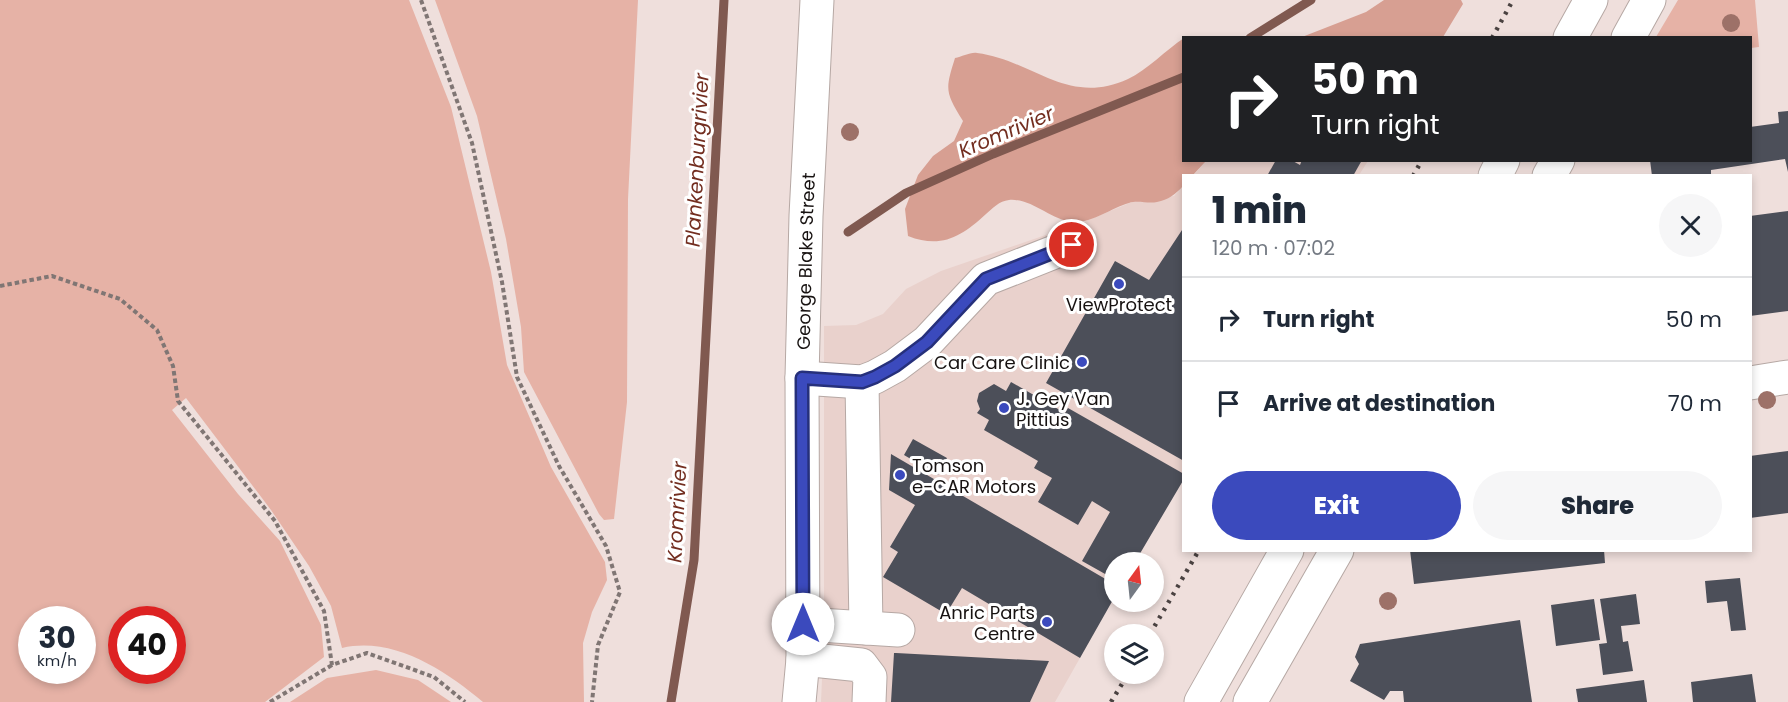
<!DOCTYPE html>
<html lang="en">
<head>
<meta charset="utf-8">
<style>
	body { margin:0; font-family:Poppins,sans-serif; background:#f6f6f7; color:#1f2937; height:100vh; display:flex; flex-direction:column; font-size:22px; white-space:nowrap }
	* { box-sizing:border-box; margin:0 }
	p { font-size:20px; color:#747a83 }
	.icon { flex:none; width:33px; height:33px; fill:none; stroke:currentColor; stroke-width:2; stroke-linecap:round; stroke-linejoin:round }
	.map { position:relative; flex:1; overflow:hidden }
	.details { position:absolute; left:1182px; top:174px; width:570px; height:378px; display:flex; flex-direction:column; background:#fff; border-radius:0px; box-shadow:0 3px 9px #0003 }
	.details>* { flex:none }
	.top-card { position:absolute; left:1182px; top:36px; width:570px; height:126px; border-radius:0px; box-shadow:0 3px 9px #0003; background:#202124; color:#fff; overflow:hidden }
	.needle { width:39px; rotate:15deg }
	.controls { position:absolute; left:1104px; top:552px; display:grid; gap:12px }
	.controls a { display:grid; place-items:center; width:60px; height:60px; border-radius:50%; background:#fff; box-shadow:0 3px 9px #0003; font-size:30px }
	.speed { position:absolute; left:18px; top:606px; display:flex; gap:12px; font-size:30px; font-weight:700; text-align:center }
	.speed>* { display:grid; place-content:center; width:78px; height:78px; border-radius:50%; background:#fff; box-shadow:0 3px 9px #0003; line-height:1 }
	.speed small { font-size:15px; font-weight:400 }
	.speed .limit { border:9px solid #d22; background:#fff; color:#111 }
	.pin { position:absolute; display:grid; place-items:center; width:51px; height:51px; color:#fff; margin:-26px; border:3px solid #fff; border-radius:50%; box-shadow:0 2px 6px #0007 }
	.me { position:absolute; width:66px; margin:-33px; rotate:0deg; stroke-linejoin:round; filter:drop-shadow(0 0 4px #0008) }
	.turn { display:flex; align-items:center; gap:21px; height:126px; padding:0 30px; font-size:27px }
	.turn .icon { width:78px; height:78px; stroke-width:2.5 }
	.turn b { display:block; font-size:42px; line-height:51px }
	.round { display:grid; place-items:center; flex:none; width:63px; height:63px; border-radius:32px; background:#f6f6f7 }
	.overview { display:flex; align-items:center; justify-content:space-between; height:102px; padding:0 30px }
	h1 { font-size:36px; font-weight:800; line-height:45px }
	.button { display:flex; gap:12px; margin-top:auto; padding:12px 30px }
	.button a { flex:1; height:69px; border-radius:36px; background:#3b4abd; color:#fff; font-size:24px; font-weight:800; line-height:69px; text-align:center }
	.button a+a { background:#f6f6f7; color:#1f2937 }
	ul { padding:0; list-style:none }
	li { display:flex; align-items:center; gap:18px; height:84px; padding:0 30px; border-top:2px solid #e0e1e3 }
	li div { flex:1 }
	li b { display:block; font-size:22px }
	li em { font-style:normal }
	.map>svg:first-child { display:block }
	.built { fill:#e9d1cc }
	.green { fill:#e6b2a6; fill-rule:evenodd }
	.forest { fill:#d79f92 }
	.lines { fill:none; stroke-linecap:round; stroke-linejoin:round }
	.stream { stroke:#805950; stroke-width:9 }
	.building { fill:#4c4f59 }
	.minor-casing { stroke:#b6a8a4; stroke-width:35 }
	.major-casing { stroke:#b6a8a4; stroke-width:35 }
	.path { stroke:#807674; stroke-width:4; stroke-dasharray:4.5 3; stroke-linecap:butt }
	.minor { stroke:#fff; stroke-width:33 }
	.major { stroke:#fff; stroke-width:33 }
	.rail { stroke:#4a4241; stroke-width:4.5; stroke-dasharray:3 6; stroke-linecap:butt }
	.tree { fill:#9d7168 }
	.route-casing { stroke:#26307b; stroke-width:15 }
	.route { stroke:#3b4abd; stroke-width:10 }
	.poi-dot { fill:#3b4abd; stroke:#fff; stroke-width:2 }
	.labels { text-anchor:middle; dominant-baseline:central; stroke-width:6; stroke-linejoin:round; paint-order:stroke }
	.street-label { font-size:18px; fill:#171211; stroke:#fff }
	.poi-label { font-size:18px; fill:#171211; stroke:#fff; text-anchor:end }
	.water-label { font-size:20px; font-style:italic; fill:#732e20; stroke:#fff }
</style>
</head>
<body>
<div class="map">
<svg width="1788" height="702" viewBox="0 0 1788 702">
	<rect width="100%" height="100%" fill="#efdfdc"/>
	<path class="built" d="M 1206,161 L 1368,161 L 1359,175 L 1193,176 Z
		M 1183,186 L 1183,479 L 1135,562 L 1114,562 L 1114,598 L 1055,702 L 821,702 L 824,632 L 824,326 L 856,325 L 883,314 L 906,289 L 941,271 L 1086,221 L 1132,202 L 1174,196 Z"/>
	<path class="green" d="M 0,0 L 409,0 L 451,107 L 491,272 L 507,365 L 551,467 L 605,562 L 607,580 L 592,612 L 583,643 L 584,702 L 483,702 C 445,670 393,636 342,648 L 331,606 L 309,566 L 271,510 L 186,398 L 172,410 L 238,494 L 280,541 L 321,625 L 324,657 L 265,702 L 0,702 ZM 32,620 L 82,620 L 82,670 L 32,670 ZM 122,620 L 172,620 L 172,670 L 122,670 Z
		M 435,0 L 638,0 L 628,199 L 627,402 L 614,519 L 604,520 L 599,514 L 524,372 L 521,327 L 506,239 L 477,116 Z
		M 1678,0 L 1755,0 L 1759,47 L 1751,48 L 1750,38 L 1656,37 Z
		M 376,670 L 418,680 L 451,702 L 290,702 L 327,678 Z"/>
	<path class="forest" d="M 1384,0 L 1461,0 L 1463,4 L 1443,37 L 1302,37 L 1366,12 Z
		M 1184,38 L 1184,160 L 1206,161 L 1193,175 L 1184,176 L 1183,186 C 1176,194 1168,200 1157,202 C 1148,204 1138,200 1129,203 C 1111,208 1093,223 1073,222 C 1050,220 1032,198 1009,200 C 999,201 993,208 986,214 C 961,237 941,249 908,236 L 905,209 L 918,175 L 933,156 L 954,141 L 963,121 C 945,92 945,90 955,58 C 962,57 970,52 977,53 C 1033,60 1067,107 1128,79 C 1147,70 1166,50 1184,38 Z"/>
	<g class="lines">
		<path class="stream" d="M 1250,38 L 1311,0
			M 848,232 L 906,193 L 993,154 L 1184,77
			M 671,702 L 694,560 L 724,0"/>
	</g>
	<path class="building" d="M 1788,111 L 1788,172 L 1785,159 L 1711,170 L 1711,176 L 1652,176 L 1650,160 L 1750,160 L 1750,127 L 1779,123 L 1778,112 Z
		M 1276,160 L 1291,160 L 1300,165 L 1302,160 L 1362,160 L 1353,176 L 1267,176 Z
		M 1788,211 L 1788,311 L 1750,316 L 1750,216 Z
		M 1184,227 L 1184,461 L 1046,383 L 1115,261 L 1149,280 Z
		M 1011,382 L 1065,413 L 1068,408 L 1184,474 L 1184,479 L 1135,562 L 1114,562 L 1114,579 L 1082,561 L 1110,512 L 1092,501 L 1078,525 L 1038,502 L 1052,478 L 1034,468 L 1038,461 L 984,430 L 989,420 L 977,413 L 980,409 L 977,401 L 979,393 L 994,384 L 1006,391 Z
		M 913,439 L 947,458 L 938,475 L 904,455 Z
		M 1788,451 L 1788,513 L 1750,518 L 1750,456 Z
		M 891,454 L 1114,584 L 1114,598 L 1080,658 L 962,588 L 946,614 L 883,577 L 898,552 L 890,547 L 915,505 L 889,490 Z
		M 1410,550 L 1604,550 L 1605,563 L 1414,584 Z
		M 1740,578 L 1746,630 L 1731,631 L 1727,601 L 1707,603 L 1705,581 Z
		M 1636,594 L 1640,624 L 1621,626 L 1623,642 L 1628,641 L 1633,671 L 1603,675 L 1599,644 L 1607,643 L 1600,599 Z
		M 1594,599 L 1600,640 L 1556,646 L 1551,605 Z
		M 1520,620 L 1532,702 L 1404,702 L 1403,691 L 1390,691 L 1384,700 L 1350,681 L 1359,664 L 1355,657 L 1360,644 Z
		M 894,653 L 896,653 L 1049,661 L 1030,702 L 891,702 Z
		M 1752,674 L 1756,702 L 1693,702 L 1691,682 Z
		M 1644,680 L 1647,702 L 1578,702 L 1576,689 Z"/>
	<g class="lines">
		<g class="minor-casing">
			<g id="minor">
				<path d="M 802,378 L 862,382 L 875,377 L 895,366 L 927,342 L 986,279 L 1072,245"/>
				<path d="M 862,382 L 866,628"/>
				<path d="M 1750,383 L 1788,377"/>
				<path d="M 803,624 L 898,630"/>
				<path d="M 803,659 L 861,665 L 870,677 L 869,702"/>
				<path id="s1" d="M 799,702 L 803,659 L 802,378 L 806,216 L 817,0"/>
			</g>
		</g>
		<g class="major-casing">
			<path id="major" d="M 1570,38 L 1591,0
				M 1628,38 L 1649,0
				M 1495,176 L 1503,160
				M 1549,176 L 1558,160
				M 1201,702 L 1287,550
				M 1250,702 L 1337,550"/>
		</g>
		<path class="path" d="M 421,0 L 472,143 L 502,282 L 517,377 L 559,466 L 606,546 L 620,592 L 598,645 L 592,702
			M 0,286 L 52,276 L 120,299 L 157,330 L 173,366 L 178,401 L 275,521 L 324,611 L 332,665 L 367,653 L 434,677 L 465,702
			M 270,702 L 332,665"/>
		<use href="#minor" class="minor"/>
		<use href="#major" class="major"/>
		<path class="rail" d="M 1492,38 L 1513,0
			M 1413,176 L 1422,160
			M 1150,634 L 1199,550
			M 1111,702 L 1128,674"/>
	</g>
	<g class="tree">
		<circle cx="1731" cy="23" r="9"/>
		<circle cx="850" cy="132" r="9"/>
		<circle cx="1767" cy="400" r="9"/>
		<circle cx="1388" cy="601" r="9"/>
	</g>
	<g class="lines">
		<g class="route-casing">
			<path id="route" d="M 803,624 L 802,378 L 862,382 L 875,377 L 895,366 L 927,342 L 986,279 L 1072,245"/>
		</g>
		<use href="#route" class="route"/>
	</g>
	<g class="poi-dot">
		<circle cx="1119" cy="284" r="6"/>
		<circle cx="1082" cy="362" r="6"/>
		<circle cx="1004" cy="408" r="6"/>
		<circle cx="900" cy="475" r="6"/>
		<circle cx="1047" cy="622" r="6"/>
	</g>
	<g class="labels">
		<g class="street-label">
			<text stroke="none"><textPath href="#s1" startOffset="441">George Blake Street</textPath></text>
		</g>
		<g class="poi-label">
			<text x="1119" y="304" text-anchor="middle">ViewProtect</text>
			<text x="1070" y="362">Car Care Clinic</text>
			<text x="1016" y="398" text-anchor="start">J. Gey Van<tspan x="1016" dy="21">Pittius</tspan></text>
			<text x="912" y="465" text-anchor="start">Tomson<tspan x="912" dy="21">e-CAR Motors</tspan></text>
			<text x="1035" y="612">Anric Parts<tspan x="1035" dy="21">Centre</tspan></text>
		</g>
		<g class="water-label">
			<text transform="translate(1006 132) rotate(-23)">Kromrivier</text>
			<text transform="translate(697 160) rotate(-87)">Plankenburgrivier</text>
			<text transform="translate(677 512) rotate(-87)">Kromrivier</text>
		</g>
	</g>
</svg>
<div class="controls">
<a><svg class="needle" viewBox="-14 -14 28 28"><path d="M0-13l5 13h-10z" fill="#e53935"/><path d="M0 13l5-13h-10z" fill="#747a83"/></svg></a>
<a><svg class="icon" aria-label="layers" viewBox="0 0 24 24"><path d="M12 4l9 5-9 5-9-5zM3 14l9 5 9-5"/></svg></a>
</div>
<div class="speed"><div>30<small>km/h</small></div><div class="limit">40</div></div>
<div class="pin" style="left:1072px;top:245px;background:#d93025"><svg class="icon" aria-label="arrive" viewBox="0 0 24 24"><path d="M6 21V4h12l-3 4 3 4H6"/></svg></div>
<svg class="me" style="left:803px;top:624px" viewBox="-20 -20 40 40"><circle r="19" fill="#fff"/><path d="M0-13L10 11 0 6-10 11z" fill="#3b4abd"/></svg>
<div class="top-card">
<div class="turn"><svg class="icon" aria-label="right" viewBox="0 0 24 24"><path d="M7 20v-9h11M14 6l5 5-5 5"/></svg><div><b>50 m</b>Turn right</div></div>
</div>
<section class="details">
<div class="overview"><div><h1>1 min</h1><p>120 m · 07:02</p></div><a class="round"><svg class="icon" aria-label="close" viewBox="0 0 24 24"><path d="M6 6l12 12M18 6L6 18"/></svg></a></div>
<ul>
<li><svg class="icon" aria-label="right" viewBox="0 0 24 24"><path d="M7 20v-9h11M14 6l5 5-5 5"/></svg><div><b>Turn right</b></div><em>50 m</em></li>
<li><svg class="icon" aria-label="arrive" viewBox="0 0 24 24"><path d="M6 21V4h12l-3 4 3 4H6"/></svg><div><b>Arrive at destination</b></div><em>70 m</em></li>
</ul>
<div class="button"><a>Exit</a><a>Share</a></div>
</section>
</div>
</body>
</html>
